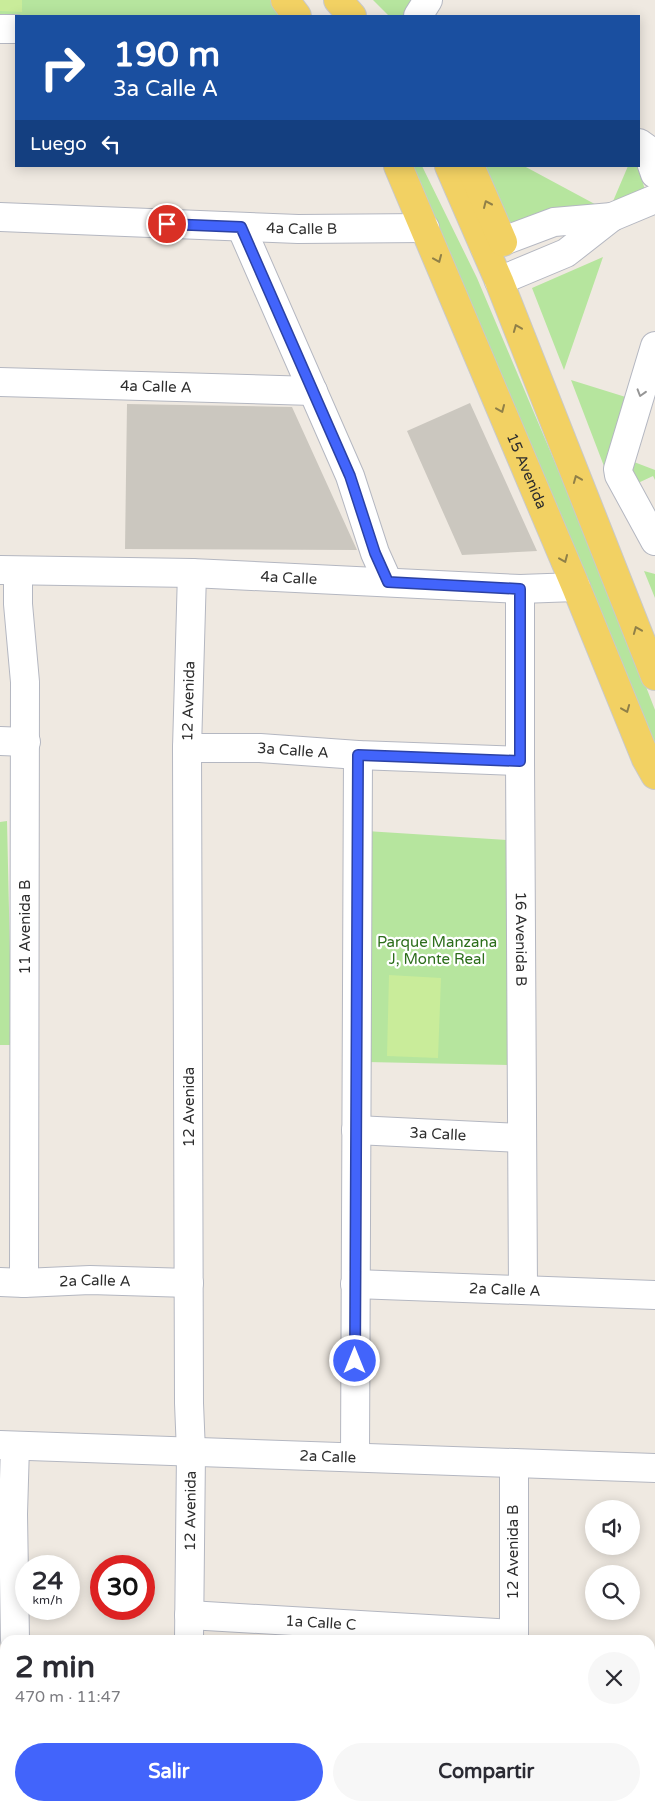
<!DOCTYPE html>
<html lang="es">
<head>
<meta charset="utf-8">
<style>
	body { margin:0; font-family:"Varela Round",sans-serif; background:#f7f7f7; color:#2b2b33; height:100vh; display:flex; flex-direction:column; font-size:19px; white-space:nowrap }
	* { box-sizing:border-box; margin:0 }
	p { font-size:16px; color:#7c7c81 }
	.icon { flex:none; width:28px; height:28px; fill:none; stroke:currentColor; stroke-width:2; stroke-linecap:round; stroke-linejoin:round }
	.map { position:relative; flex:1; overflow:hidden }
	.sheet { position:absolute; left:0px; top:1635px; width:655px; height:176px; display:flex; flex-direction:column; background:#fff; border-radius:15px 15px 0 0; box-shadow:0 2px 12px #0003 }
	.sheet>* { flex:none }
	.guide { position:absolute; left:15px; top:15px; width:625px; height:152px; border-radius:0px; box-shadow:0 2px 12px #0003; background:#1a4fa0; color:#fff; overflow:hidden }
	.buttons { position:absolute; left:585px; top:1500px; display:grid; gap:10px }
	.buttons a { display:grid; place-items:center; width:55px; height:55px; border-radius:50%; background:#fff; box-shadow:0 2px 12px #0003; font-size:25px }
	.speed { position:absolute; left:15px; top:1555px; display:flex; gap:10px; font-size:25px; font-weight:700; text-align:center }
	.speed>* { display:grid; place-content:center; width:65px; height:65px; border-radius:50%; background:#fff; box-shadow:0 2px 12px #0003; line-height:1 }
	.speed small { font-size:12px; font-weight:400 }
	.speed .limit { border:8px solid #d22; background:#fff; color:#111 }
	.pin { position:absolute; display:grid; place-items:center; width:42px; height:42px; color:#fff; margin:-21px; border:2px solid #fff; border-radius:50%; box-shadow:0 1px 5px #0007 }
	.me { position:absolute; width:55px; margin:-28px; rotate:0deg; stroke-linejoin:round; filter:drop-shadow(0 0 4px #0008) }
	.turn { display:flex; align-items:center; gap:18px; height:105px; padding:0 15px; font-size:22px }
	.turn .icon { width:65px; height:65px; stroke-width:2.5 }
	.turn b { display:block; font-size:35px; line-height:42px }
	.then { display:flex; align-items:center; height:48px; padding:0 15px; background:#0003; gap:10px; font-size:19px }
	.round { display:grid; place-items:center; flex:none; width:52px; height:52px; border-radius:26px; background:#f7f7f7 }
	.summary { display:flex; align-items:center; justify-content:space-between; height:85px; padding:0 15px }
	h1 { font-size:30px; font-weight:700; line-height:38px }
	.primary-button { display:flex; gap:10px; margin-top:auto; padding:10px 15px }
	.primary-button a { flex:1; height:58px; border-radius:30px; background:#4264fb; color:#fff; font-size:20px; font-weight:700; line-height:58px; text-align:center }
	.primary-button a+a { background:#f7f7f7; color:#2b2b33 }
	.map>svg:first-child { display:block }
	.green { fill:#b6e59e }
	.pitch { fill:#c9ec9a }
	.building { fill:#cbc7bf }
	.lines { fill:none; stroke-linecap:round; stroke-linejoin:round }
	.minor-casing { stroke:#b4b7c1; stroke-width:30 }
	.major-casing { stroke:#c9c9c9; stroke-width:30 }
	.minor { stroke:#fff; stroke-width:28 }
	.major { stroke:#f2d163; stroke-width:28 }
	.oneway { stroke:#908048 }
	.oneway2 { stroke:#969696 }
	.route-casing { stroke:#2b41a3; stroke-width:12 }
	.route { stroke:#4264fb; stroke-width:9 }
	.labels { text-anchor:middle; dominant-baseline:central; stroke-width:4.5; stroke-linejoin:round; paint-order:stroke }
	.street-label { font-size:15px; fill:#2e2e2e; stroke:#fff }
	.park-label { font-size:15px; fill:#2c6e1b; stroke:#fff }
</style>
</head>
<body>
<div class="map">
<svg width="655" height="1811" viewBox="0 0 655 1811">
	<rect width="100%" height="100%" fill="#efe9e1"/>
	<path class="green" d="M 0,0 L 272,0 L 283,16 L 16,16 L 0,26 Z
		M 373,0 L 413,0 L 404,16 L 389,16 Z
		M 406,166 L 422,166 L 477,278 L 606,583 L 655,710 L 655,749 Z
		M 483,166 L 524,166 L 604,209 L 516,241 Z
		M 628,166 L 638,166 L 645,190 L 608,213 Z
		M 603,257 L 564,370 L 532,288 Z
		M 571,380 L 632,399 L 607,474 Z
		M 634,462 L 655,470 L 655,480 L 653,476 L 638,483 L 629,472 Z
		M 644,571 L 655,574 L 655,598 Z
		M 7,821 L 12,1045 L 0,1045 L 0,822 Z
		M 366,831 L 507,840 L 509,1065 L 367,1062 Z
		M 0,1697 L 5,1697 L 5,1806 L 11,1811 L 0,1811 Z
		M 368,1806 L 502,1806 L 502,1811 L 368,1811 Z"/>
	<path class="pitch" d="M 0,0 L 22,0 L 22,12 L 0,11 Z
		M 389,975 L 441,978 L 438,1058 L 387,1056 Z"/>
	<path class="building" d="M 470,403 L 537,551 L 462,555 L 407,431 Z
		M 127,404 L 292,407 L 357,550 L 125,549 Z"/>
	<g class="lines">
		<g class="minor-casing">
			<g id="minor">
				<path d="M 418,16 L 428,0"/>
				<path d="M 0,29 L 16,29"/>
				<path d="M 639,143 L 646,148 L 655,174"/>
				<path id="s1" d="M 0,217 L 298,229 L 425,228"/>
				<path d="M 241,227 L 350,476 L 375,553 L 388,582"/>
				<path d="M 485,248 L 554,222 L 612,217"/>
				<path d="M 499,281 L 566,253 L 612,217 L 655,199"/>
				<path d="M 655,346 L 618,469 L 619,475 L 655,541"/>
				<path id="s2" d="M 0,382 L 313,391"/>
				<path id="s3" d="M 1,570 L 192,573 L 520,589 L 576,587"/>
				<path d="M 18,571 L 18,604 L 25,682 L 24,1283"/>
				<path id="s4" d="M 520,589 L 520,761 L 523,1290"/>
				<path d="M 0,741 L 26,742"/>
				<path id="s5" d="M 187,748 L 260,748 L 358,755 L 520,761"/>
				<path id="s6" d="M 356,1130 L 522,1138"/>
				<path id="s7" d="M 0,1282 L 24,1283 L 90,1280 L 189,1283"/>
				<path id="s8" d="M 355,1284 L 655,1295"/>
				<path id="s9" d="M 0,1445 L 655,1468"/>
				<path d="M 15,1446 L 13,1514 L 15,1640"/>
				<path d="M 355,1457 L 358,755"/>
				<path d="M 514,1463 L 514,1640"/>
				<path id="s10" d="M 189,1615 L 514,1634"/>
				<path id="s11" d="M 189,1640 L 191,1452 L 189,1403 L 187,748 L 192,573"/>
				<path d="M 15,1811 L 15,1806"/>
				<path d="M 189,1811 L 189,1806"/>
				<path d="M 361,1811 L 361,1806"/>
				<path d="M 514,1811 L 514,1806"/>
			</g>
		</g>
		<g class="major-casing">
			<g id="major">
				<path d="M 285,0 L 297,16"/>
				<path d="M 338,0 L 352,16"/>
				<path id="s12" d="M 398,166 L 576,587 L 646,759 L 655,775"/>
				<path d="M 449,166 L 499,281 L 655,676"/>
				<path d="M 470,166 L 503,242"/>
			</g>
		</g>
		<use href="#minor" class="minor"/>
		<use href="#major" class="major"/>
	</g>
	<defs><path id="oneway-chevron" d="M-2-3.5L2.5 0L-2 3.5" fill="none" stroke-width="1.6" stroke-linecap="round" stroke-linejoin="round" transform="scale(1.25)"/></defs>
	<g class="oneway">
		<use href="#oneway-chevron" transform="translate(487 204) rotate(-114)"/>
		<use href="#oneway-chevron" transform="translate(438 259) rotate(67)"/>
		<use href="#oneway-chevron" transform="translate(517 328) rotate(-112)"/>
		<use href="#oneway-chevron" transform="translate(501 409) rotate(67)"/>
		<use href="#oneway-chevron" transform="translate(577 479) rotate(-112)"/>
		<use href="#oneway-chevron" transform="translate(564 559) rotate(67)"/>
		<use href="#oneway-chevron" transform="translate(637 630) rotate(-112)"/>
		<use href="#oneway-chevron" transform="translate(626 709) rotate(68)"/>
	</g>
	<use class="oneway2" href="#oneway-chevron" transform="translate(641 393) rotate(107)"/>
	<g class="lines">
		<g class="route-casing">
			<path id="route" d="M 167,224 L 241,227 L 350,476 L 375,553 L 388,582 L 520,589 L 520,761 L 358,755 L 355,1361"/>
		</g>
		<use href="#route" class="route"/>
	</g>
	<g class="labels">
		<g class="street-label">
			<text stroke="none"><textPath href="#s1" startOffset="302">4a Calle B</textPath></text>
			<text stroke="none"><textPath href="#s2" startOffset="156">4a Calle A</textPath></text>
			<text stroke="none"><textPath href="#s12" startOffset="331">15 Avenida</textPath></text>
			<text stroke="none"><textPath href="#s3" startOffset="288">4a Calle</textPath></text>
			<text stroke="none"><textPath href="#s11" startOffset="939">12 Avenida</textPath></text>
			<text stroke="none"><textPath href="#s5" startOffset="106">3a Calle A</textPath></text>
			<text transform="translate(25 927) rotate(-90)">11 Avenida B</text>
			<text stroke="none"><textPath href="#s4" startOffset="350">16 Avenida B</textPath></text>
			<text transform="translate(189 1107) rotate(-90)">12 Avenida</text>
			<text stroke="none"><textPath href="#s6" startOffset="82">3a Calle</textPath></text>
			<text stroke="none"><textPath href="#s7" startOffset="95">2a Calle A</textPath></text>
			<text stroke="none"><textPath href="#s8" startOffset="150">2a Calle A</textPath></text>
			<text stroke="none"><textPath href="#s9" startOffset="328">2a Calle</textPath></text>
			<text stroke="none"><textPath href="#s11" startOffset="129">12 Avenida</textPath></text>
			<text transform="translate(513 1552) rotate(-90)">12 Avenida B</text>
			<text stroke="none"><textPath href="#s10" startOffset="132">1a Calle C</textPath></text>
		</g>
		<g class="park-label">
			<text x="437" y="942">Parque Manzana<tspan x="437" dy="17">J, Monte Real</tspan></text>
		</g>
	</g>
</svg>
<div class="buttons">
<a><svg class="icon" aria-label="sound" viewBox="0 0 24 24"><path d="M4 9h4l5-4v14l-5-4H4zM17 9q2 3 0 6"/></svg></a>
<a><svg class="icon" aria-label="search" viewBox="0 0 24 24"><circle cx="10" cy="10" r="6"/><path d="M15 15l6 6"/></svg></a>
</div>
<div class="speed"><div>24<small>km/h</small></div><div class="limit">30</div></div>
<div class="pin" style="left:167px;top:224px;background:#d93025"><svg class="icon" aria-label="arrive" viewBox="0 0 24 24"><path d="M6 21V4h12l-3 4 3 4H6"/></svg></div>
<svg class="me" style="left:355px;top:1361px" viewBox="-20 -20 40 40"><circle r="17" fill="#4264fb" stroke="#fff" stroke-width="3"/><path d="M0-11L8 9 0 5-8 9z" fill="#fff"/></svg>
<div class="guide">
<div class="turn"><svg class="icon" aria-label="right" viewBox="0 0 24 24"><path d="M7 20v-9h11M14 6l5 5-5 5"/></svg><div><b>190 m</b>3a Calle A</div></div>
<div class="then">Luego<svg class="icon" aria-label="left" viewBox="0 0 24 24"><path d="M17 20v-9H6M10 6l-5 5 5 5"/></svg></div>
</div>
<section class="sheet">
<div class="summary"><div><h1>2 min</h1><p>470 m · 11:47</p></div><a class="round"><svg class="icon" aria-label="close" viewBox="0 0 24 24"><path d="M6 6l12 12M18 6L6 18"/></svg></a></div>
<div class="primary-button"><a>Salir</a><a>Compartir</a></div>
</section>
</div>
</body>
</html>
